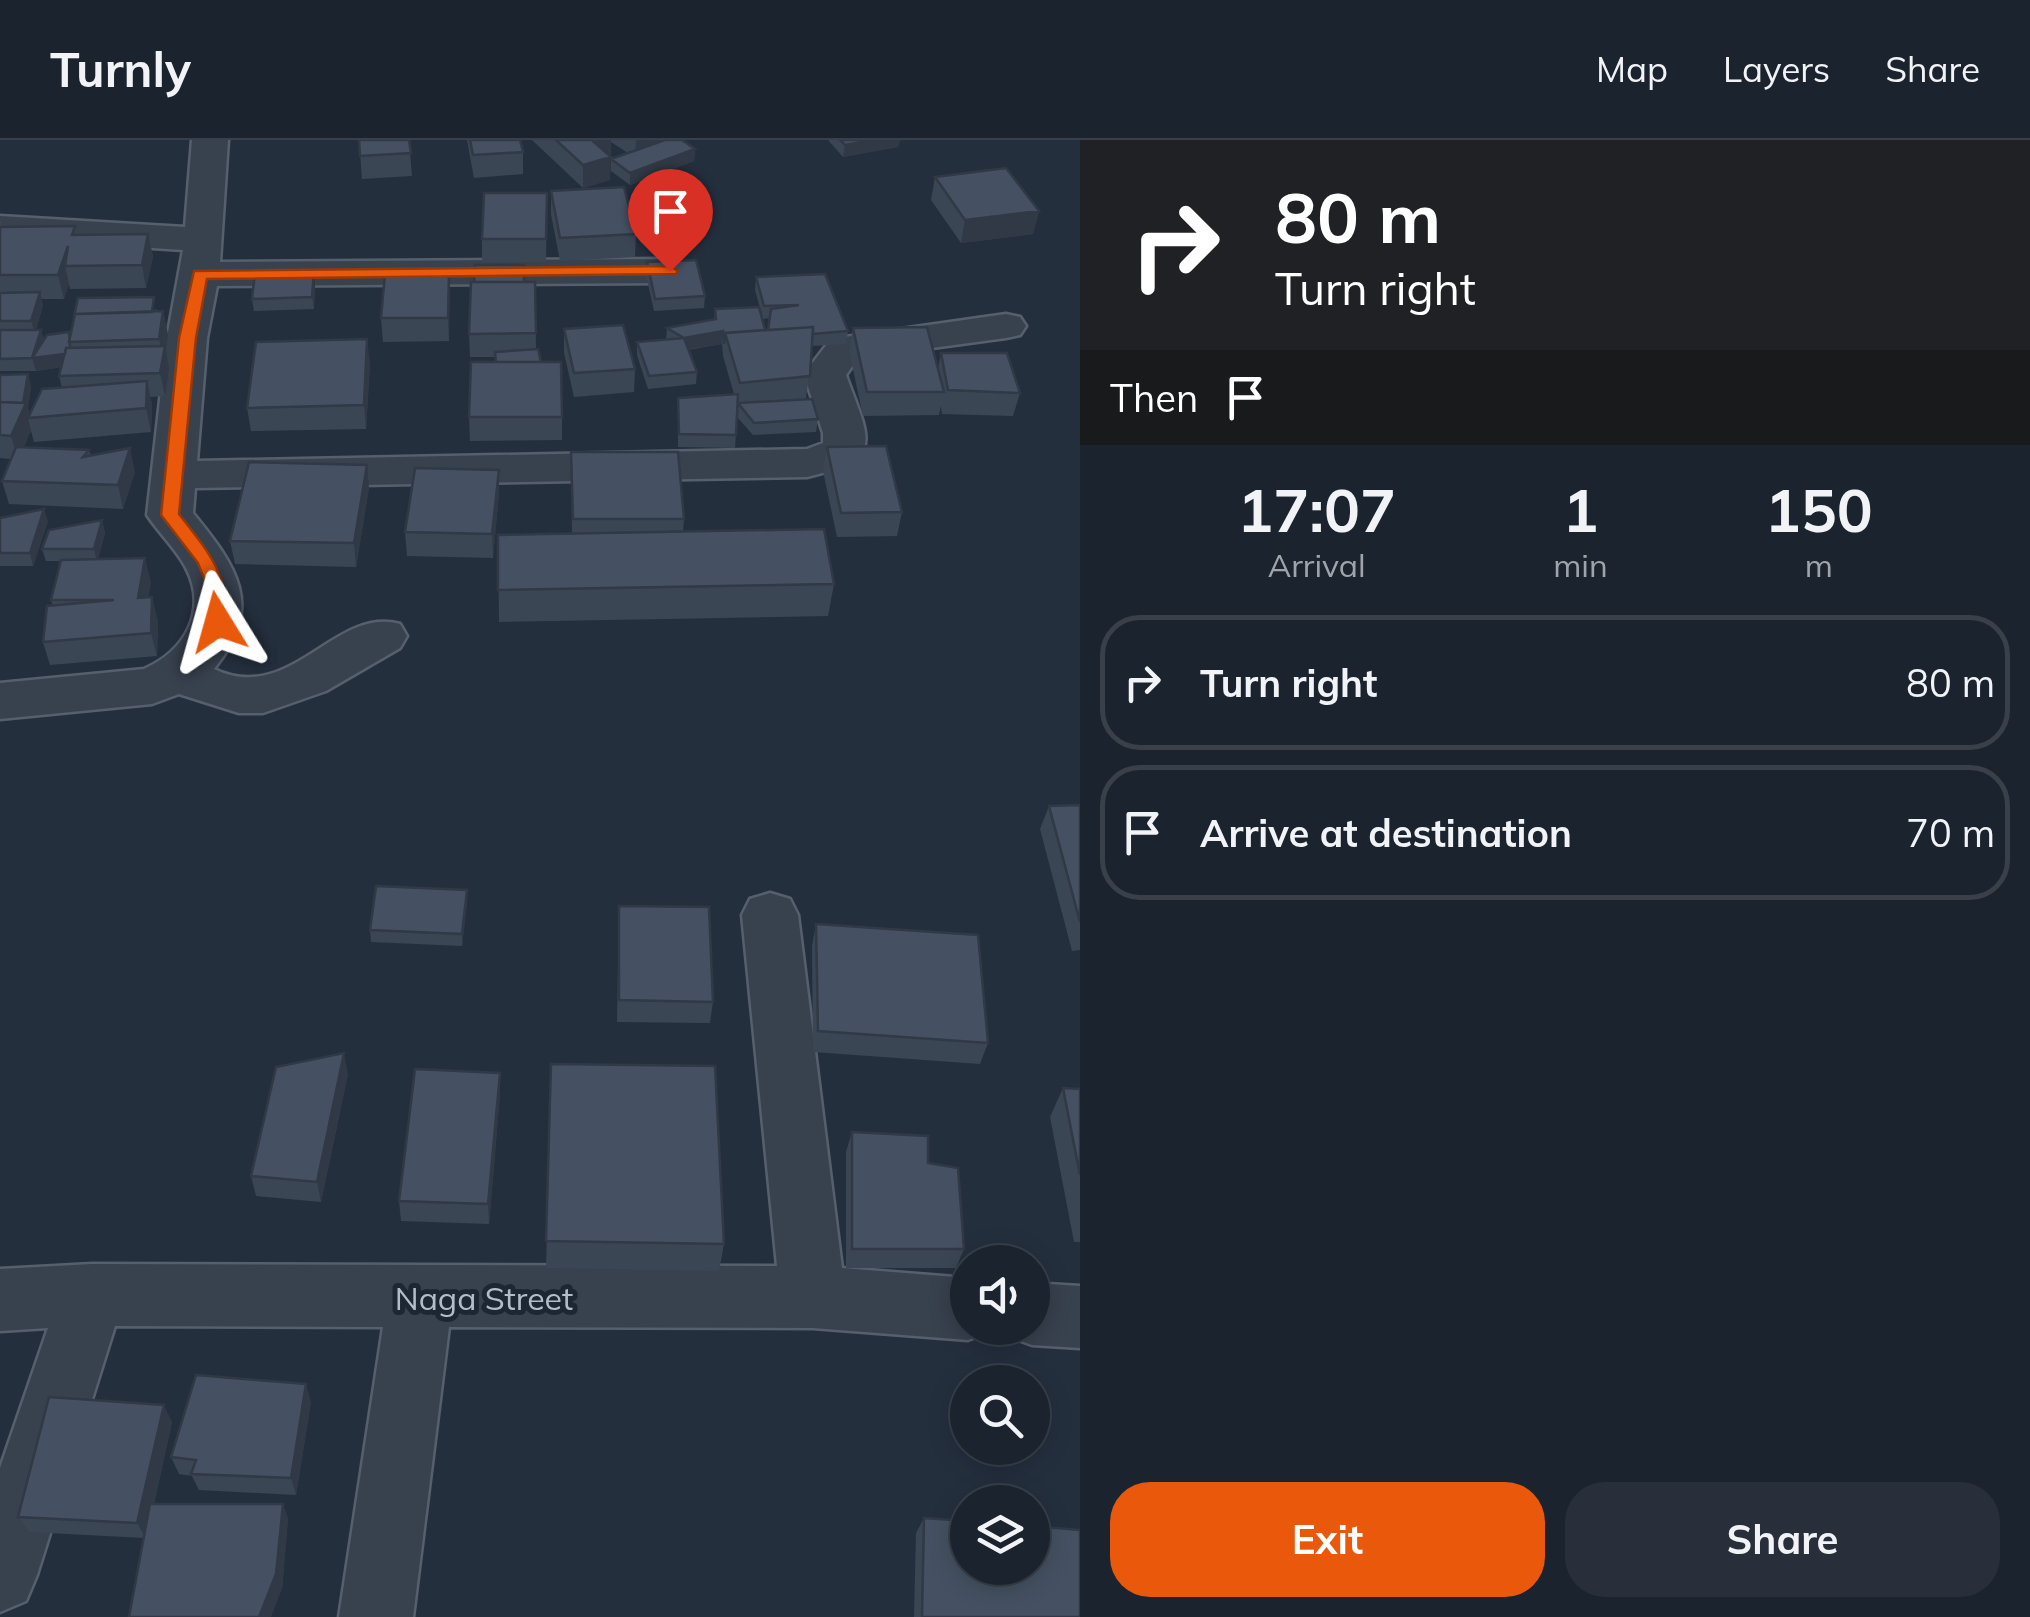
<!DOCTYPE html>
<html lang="en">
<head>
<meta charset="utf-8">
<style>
	body { margin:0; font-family:Mulish,sans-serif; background:#282f3a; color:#f1f3f6; height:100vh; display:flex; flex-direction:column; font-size:38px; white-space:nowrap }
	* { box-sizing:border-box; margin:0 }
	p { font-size:32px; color:#a0a4aa }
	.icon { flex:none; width:55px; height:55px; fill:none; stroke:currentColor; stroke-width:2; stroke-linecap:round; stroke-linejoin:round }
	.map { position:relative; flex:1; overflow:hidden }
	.details { display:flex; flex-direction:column; background:#1b232e; width:950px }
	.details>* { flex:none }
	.banner { background:#202124; color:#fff; overflow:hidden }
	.fabs { position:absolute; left:950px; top:1105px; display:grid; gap:20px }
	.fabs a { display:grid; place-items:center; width:100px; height:100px; border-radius:50%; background:#1b232e; box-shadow:0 5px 25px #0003,0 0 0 2px #39404a; font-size:50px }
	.pin { position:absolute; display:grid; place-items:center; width:85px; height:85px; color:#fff; margin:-102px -42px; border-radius:50% 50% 50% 0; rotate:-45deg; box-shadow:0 0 10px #0007 }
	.pin .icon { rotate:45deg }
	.me { position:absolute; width:110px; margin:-55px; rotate:352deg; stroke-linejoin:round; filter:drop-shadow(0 0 8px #0008) }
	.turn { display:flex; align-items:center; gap:35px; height:210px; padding:0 30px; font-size:45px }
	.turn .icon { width:130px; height:130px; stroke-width:2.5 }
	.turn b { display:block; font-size:70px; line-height:85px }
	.then { display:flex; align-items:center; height:95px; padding:0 30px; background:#0003; gap:20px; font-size:38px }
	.eta { display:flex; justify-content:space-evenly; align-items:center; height:170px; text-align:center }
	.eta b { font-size:60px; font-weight:700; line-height:70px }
	.button { display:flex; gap:20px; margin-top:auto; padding:20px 30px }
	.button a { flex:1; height:115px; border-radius:40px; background:#ea580c; color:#fff; font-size:40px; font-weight:700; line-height:115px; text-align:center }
	.button a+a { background:#282f3a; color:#f1f3f6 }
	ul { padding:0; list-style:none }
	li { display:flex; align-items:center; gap:30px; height:135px; margin:0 20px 15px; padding:0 10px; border:5px solid #39404a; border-radius:40px }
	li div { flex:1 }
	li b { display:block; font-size:38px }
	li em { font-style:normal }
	header { display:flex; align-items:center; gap:60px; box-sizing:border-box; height:140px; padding:0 50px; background:#1b232e; border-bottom:2px solid #39404a }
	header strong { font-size:48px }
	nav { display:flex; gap:55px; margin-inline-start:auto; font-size:35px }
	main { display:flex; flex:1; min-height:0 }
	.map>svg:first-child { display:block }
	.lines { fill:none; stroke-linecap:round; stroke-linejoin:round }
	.minor-casing { stroke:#565f6c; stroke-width:5 }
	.minor { fill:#38414e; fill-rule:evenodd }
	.wall { fill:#3b4654 }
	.shaded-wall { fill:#303945 }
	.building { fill:#455162; stroke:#303945; stroke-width:2.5 }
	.route { fill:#ea580c; stroke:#983908; stroke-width:2.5 }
	.labels { text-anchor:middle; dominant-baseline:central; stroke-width:10; stroke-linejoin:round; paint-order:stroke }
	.near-street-label { font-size:32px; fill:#b4bcc9; stroke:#1d2633 }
</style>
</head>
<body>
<header>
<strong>Turnly</strong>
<nav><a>Map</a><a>Layers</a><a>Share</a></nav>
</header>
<main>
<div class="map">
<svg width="1080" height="1477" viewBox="0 0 1080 1477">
	<rect width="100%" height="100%" fill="#242f3e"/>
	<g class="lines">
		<g class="minor-casing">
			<path id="minor" d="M 192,0 L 228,0 L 220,122 L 670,119 L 684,123 L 689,131 L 684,139 L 670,143 L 217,146 L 207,198 L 197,321 L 807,309 L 823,303 L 823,293 L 804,234 L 831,199 L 1006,174 L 1020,177 L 1026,186 L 1020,195 L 1006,198 L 858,218 L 846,235 C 869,300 887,318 807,337 L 195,348 L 193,373 C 237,427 265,466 214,529 C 291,566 334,466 400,484 L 407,496 L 400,508 L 326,551 L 263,573 L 239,573 L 179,554 L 152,564 L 0,579 L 0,543 L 144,529 C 185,511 209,470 185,426 C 175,408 159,393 147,375 L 167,198 L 183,110 L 0,98 L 0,76 L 185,87 Z
				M 770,753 L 790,759 L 798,775 L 842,1128 L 968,1138 L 968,1188 L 993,1188 L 991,1191 L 968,1200 L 813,1188 L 449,1187 L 413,1477 L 339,1477 L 383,1187 L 115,1186 L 37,1435 L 26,1461 L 0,1472 L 0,1328 L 48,1188 L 0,1191 L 0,1129 L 92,1124 L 777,1126 L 742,775 L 750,759 Z
				M 1032,1143 L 1080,1146 L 1080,1208 L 1032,1205 L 1008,1196 L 1005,1188 L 1032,1188 Z"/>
		</g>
		<use href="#minor" class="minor"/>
	</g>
	<path class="wall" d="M 359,0 L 409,0 L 412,36 L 362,39 Z
		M 467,0 L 520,0 L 523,12 L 523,34 L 474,38 Z
		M 532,0 L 682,0 L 695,9 L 694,21 L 630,45 L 611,31 L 611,19 L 628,13 L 611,2 L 610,40 L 583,48 Z
		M 828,0 L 900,0 L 898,7 L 843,17 Z
		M 935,37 L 1039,71 L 1033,94 L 961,103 L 931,60 Z
		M 551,51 L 636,94 L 635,117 L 560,121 L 551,74 Z
		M 547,53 L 546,122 L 482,122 L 482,99 Z
		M 0,77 L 3,87 L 77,95 L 148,94 L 153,117 L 146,148 L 70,149 L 69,144 L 64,159 L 41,159 L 43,165 L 36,190 L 41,190 L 44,200 L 70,197 L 157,169 L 156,172 L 163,171 L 168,195 L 166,210 L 169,229 L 165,256 L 150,257 L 152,264 L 151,292 L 34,302 L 31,291 L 23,308 L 89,310 L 91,316 L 135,332 L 123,369 L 9,364 L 2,341 L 11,319 L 0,318 L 0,235 L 31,246 L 28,268 L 29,274 L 62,248 L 59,236 L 62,227 L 36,231 L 0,231 Z
		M 647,122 L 705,156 L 704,168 L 654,171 L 646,135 Z
		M 314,130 L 315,142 L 314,169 L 254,171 L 252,159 Z
		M 449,134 L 449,201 L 383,202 L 381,178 Z
		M 756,137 L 848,191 L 846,204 L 812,206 L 806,259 L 818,279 L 816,292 L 753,295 L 737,277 L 735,308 L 678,307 L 678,258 L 734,254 L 723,216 L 722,204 L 688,210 L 697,232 L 696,244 L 648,249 L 637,215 L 637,202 L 666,200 L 667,188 L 714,180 L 715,169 L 768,190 L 770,178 L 763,179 L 755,150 Z
		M 524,142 L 535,142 L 536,209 L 562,277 L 562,300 L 470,301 L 469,277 L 495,222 L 495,217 L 470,217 L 469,194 Z
		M 853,188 L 938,229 L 941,213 L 1020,253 L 1013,276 L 942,274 L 941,266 L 939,275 L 863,276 L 849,211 Z
		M 564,189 L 635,229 L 634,252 L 574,257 L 564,213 Z
		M 370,223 L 366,289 L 251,291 L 247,268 Z
		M 827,307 L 902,372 L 897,396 L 837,397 L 823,331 Z
		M 571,312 L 684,379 L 683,391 L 834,444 L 828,476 L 499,482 L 498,395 L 572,393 Z
		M 369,348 L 356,427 L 235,424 L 230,401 Z
		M 499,353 L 493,418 L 407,416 L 405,392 Z
		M 0,378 L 48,381 L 33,426 L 0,426 Z
		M 102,380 L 105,393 L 98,419 L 151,442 L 148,457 L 158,481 L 157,516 L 50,525 L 43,502 L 53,466 L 51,460 L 60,421 L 46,421 L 42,409 Z
		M 1080,665 L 1080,810 L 1072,811 L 1040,689 L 1049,666 Z
		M 467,762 L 462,806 L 371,802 L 370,790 Z
		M 619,766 L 713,862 L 710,883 L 617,882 Z
		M 816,784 L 988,903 L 980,924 L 813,912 L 812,806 Z
		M 551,924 L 724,1104 L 719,1131 L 546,1128 Z
		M 500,933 L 500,954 L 489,1084 L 401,1081 L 399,1061 Z
		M 348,934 L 321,1062 L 256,1056 L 251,1036 Z
		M 1063,948 L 1080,949 L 1080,1102 L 1074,1102 L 1050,977 Z
		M 852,992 L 928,1023 L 964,1109 L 956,1128 L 846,1128 L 846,1012 Z
		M 311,1262 L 296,1355 L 199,1350 L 192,1336 L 179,1334 L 171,1317 Z
		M 172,1282 L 154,1364 L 283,1364 L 288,1379 L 282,1449 L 144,1398 L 29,1392 L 18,1377 Z
		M 924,1378 L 1080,1477 L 914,1477 L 916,1393 Z"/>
	<path class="shaded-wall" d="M 601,0 L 611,0 L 610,40 L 583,48 L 583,25 L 594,2 Z
		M 636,0 L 668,0 L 635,18 Z
		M 873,0 L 900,0 L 898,7 L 843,17 L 845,5 Z
		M 695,9 L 694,21 L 630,45 L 630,33 Z
		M 1039,71 L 1033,94 L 961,103 L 965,80 Z
		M 148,94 L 153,117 L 146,148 L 142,125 Z
		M 68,106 L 65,126 L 69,144 L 64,159 L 58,135 Z
		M 314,130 L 315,142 L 314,169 L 312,157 Z
		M 449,134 L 450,157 L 449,201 L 448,178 Z
		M 40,152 L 43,165 L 35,193 L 31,181 Z
		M 163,171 L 168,195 L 166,210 L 169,229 L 165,256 L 160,233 L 163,218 L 159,199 Z
		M 41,190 L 44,202 L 72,213 L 75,225 L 36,231 L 32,218 Z
		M 723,191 L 722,204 L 683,210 L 684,198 Z
		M 367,199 L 370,223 L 366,289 L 364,265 Z
		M 28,234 L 31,246 L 28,268 L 30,278 L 28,278 L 31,291 L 18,319 L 11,296 L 23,264 Z
		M 147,241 L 152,264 L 151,292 L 146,268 Z
		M 130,308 L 135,332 L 123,369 L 118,345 Z
		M 367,325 L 369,348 L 356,427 L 354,403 Z
		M 499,330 L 499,353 L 493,418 L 492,394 Z
		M 44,369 L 48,381 L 33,426 L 30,413 Z
		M 102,380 L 105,393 L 97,422 L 94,409 Z
		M 145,418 L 151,442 L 144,482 L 138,458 Z
		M 152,457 L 158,481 L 157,516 L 151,493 Z
		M 467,750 L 467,762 L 462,806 L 462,794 Z
		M 344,913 L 348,934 L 321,1062 L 317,1042 Z
		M 500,933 L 500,954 L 489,1084 L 488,1064 Z
		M 306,1244 L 311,1262 L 296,1355 L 291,1338 Z
		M 164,1265 L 172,1282 L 146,1399 L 137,1383 Z
		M 283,1364 L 288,1379 L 282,1449 L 271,1477 L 259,1477 Z"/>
	<path class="building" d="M 359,0 L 409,0 L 411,13 L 360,16 Z
		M 470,0 L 520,0 L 523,12 L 473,15 Z
		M 556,0 L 601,0 L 594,2 L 611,17 L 583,25 Z
		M 665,0 L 682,0 L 695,9 L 630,33 L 611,19 Z
		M 840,0 L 873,0 L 845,5 Z
		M 1006,28 L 1039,71 L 965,80 L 935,37 Z
		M 624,47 L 636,94 L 560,98 L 551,51 Z
		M 484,53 L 547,53 L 546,99 L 482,99 Z
		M 75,86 L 72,95 L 148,94 L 142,125 L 65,126 L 68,106 L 58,135 L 0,135 L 0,87 Z
		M 696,120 L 705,156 L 655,159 L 647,122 Z
		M 475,125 L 524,125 L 524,142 L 474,142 Z
		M 314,130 L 312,157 L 252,159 L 255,132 Z
		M 385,134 L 449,134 L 448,178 L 381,178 Z
		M 825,134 L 848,191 L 813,194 L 813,187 L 768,190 L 771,169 L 799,165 L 764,166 L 756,137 Z
		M 471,142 L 535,142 L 536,193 L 469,194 Z
		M 40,152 L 31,181 L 0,181 L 0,153 Z
		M 154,157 L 152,172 L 75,174 L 74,176 L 78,158 Z
		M 759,167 L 765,190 L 725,193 L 724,204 L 723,191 L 684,198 L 667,188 L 716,179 L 715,169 Z
		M 163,171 L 159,199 L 69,202 L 75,174 Z
		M 623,185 L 635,229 L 574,233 L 564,189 Z
		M 813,187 L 810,236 L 740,243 L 725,193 Z
		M 927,187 L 944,252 L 867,252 L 853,188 Z
		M 0,190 L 41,190 L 32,218 L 0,219 Z
		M 69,192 L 70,208 L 66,208 L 65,214 L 32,218 L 47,195 Z
		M 684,198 L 697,232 L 649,236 L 637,202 Z
		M 367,199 L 364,265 L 247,268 L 256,202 Z
		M 165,206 L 160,233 L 59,236 L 66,208 Z
		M 538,209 L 541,222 L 496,222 L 495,212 Z
		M 941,213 L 1007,213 L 1020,253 L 948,250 Z
		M 471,222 L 561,222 L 562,277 L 469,277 Z
		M 28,234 L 23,263 L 0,262 L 0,235 Z
		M 147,241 L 146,268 L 28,278 L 42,249 Z
		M 738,254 L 736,295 L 679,294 L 678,258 Z
		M 812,259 L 818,279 L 754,283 L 738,263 Z
		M 0,262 L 26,263 L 11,296 L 0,295 Z
		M 886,306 L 902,372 L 841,373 L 827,307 Z
		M 16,307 L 89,310 L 83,317 L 130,308 L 118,345 L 2,341 Z
		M 571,312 L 678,312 L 684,379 L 573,379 Z
		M 249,322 L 367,325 L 354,403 L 230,401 Z
		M 415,328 L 499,330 L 492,394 L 405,392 Z
		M 44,369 L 30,413 L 0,413 L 0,378 Z
		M 102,380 L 94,409 L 42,409 L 49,390 Z
		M 824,389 L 834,444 L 498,450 L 498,395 Z
		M 145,418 L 138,458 L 152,457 L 151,493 L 43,502 L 47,466 L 114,460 L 51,460 L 61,420 Z
		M 1080,665 L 1080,782 L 1049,666 Z
		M 376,746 L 467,750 L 462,794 L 370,790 Z
		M 619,766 L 709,767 L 713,862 L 619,860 Z
		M 816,784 L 978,795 L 988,903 L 818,891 Z
		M 344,913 L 317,1042 L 251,1036 L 276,927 Z
		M 551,924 L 715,926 L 724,1104 L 546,1101 Z
		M 415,929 L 500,933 L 488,1064 L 399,1061 Z
		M 1063,948 L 1080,949 L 1080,1035 Z
		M 852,992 L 928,996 L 928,1023 L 958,1028 L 964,1109 L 852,1109 Z
		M 196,1235 L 306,1244 L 291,1338 L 191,1334 L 196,1320 L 171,1317 Z
		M 49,1257 L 164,1265 L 137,1383 L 18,1377 Z
		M 150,1364 L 283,1364 L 276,1434 L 259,1477 L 129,1477 Z
		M 924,1378 L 968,1381 L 968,1428 L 1032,1428 L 1032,1386 L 1080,1390 L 1080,1477 L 922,1477 Z"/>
	<path class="route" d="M 670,126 L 678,131 L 676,134 L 207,139 L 196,198 L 179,374 C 210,414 226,431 228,482 L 225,487 L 211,487 L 207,446 L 198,423 L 161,375 L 179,198 L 194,131 Z"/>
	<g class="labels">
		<g class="near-street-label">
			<text x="484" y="1158">Naga Street</text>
		</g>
	</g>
</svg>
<div class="fabs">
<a><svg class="icon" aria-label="sound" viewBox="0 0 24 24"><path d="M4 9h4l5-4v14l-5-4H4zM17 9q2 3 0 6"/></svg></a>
<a><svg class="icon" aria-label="search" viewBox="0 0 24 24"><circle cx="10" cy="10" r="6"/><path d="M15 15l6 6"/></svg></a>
<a><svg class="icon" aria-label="layers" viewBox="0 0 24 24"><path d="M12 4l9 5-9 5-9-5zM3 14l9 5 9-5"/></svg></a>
</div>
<div class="pin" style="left:670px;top:131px;background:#d93025"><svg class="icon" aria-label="arrive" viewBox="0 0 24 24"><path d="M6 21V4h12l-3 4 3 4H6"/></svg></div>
<svg class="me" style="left:218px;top:482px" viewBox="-20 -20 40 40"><path d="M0-17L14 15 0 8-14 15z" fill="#ea580c" stroke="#fff" stroke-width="4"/></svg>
</div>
<section class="details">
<div class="banner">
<div class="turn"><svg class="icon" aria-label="right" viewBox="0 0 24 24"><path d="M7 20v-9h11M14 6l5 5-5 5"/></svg><div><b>80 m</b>Turn right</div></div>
<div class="then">Then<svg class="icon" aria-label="arrive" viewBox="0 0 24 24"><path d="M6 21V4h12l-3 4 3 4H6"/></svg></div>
</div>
<div class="eta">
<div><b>17:07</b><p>Arrival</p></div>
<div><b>1</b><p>min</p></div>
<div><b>150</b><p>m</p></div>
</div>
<ul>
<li><svg class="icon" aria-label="right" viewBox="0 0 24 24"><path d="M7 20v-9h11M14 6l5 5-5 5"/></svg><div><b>Turn right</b></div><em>80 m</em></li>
<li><svg class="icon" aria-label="arrive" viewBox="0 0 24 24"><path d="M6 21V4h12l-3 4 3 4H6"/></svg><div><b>Arrive at destination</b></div><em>70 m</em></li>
</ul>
<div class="button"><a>Exit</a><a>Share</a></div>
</section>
</main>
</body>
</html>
